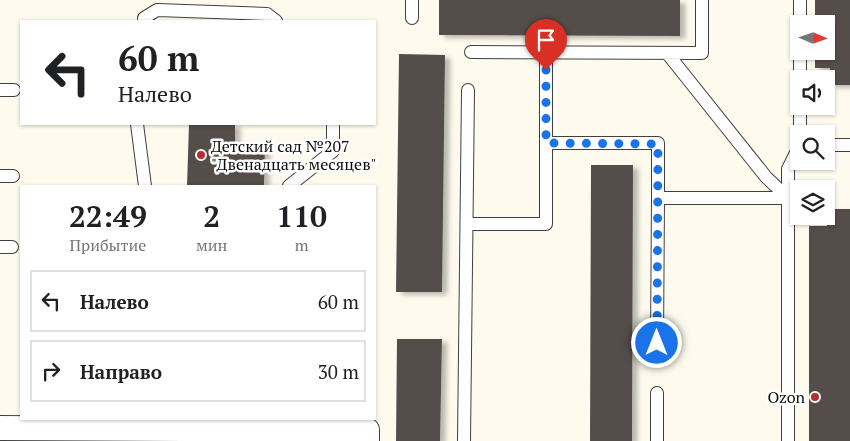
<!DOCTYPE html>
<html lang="ru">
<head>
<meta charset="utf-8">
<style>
	body { margin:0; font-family:"PT Serif",serif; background:#f6f6f6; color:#202124; height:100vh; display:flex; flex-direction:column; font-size:19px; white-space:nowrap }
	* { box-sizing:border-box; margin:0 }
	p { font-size:16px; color:#757577 }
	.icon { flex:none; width:28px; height:28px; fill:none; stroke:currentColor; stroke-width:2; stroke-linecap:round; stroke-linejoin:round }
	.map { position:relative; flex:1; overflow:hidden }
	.drawer { position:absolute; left:20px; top:185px; width:356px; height:235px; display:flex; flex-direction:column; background:#fff; border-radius:0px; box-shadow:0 1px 4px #0004 }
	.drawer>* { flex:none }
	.banner { position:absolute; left:20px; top:20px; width:356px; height:105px; border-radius:0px; box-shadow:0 1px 4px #0004; background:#fff; color:#202124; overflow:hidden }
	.needle { width:32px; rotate:92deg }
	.buttons { position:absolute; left:790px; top:15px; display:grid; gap:10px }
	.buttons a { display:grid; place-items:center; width:45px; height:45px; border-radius:0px; background:#fff; box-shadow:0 1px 4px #0004; font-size:25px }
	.pin { position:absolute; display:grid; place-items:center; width:42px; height:42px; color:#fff; margin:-51px -21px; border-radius:50% 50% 50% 0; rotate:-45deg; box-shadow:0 0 5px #0007 }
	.pin .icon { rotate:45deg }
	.me { position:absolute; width:55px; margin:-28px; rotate:0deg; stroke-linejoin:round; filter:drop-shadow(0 0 4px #0008) }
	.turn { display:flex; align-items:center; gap:18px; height:105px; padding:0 15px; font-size:22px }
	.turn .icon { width:65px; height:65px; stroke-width:2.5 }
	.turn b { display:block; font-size:35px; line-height:42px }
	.eta { display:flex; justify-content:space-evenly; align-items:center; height:85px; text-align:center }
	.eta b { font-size:30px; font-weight:600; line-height:35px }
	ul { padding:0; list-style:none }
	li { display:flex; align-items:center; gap:15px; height:62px; margin:0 10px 8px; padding:0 5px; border:2px solid #e0e0e0; border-radius:0px }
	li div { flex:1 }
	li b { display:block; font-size:19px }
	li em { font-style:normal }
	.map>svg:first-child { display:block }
	.building { fill:#554e4a; filter:url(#shadow) }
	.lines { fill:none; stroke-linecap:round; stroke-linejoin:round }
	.service-casing { stroke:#404040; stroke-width:14 }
	.minor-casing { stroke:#404040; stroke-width:26 }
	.service { stroke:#fff; stroke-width:12 }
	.minor { stroke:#fff; stroke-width:24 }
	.route { stroke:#1a73e8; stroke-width:9; stroke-dasharray:0 16.2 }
	.poi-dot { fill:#b62c33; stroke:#fff; stroke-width:2 }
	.labels { text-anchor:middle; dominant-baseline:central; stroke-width:5; stroke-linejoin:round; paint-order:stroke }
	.poi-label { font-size:16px; fill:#0d0d0d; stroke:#fff; text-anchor:start }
</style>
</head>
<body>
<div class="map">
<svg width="850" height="441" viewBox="0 0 850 441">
	<defs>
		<filter id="shadow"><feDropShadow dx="5.5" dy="3" stdDeviation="2.5" flood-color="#0004"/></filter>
	</defs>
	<rect width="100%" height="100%" fill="#fefbee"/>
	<path class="building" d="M 439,0 L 680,0 L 680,36 L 439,35 Z
		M 815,0 L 850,0 L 850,85 L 830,85 L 830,68 L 815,68 L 815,51 L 826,51 L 826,24 L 815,24 Z
		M 399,54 L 445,55 L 442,292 L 396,292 Z
		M 189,124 L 235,124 L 235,143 L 265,144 L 264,186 L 187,186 Z
		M 591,165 L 633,165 L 632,441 L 590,441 Z
		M 827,209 L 850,209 L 850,441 L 809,441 L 809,226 L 827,226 Z
		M 397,339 L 442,339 L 440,441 L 396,441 Z"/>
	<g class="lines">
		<g class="service-casing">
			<path id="service" d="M 800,0 L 800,24
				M 412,18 L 412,0
				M 144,21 L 144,18 L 157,10 L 267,14 L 276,21
				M 800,51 L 800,79
				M 471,52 L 702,53 L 702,0
				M 0,90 L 14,90
				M 137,124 L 145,186
				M 800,134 L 800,106
				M 546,143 L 546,52
				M 826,145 L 850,145
				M 0,176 L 13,176
				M 289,186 L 333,151 L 333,124
				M 467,224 L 546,224 L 546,143 L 658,143 L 658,198
				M 0,247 L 12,247
				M 657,343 L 658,198 L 788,198 L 766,177 L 667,53
				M 464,441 L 468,90
				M 657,441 L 657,393
				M 788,441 L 788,169 L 799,147"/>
		</g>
		<g class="minor-casing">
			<path id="minor" d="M 0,428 L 367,430 L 367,441"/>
		</g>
		<use href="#service" class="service"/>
		<use href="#minor" class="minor"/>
	</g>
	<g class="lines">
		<path class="route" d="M 546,70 L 546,143 L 658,144 L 657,343"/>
	</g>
	<g class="poi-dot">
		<circle cx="201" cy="155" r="5"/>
		<circle cx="815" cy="397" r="5"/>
	</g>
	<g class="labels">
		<g class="poi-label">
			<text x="211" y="146">Детский сад №207<tspan x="211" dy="18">"Двенадцать месяцев"</tspan></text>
			<text x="805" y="397" text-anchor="end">Ozon</text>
		</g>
	</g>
</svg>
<div class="buttons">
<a><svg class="needle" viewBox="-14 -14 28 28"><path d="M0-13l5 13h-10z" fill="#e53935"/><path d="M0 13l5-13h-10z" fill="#757577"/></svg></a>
<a><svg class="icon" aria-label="sound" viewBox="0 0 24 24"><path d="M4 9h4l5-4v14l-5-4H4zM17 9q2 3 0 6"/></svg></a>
<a><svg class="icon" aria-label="search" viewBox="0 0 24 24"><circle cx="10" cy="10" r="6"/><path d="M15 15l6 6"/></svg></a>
<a><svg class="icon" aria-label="layers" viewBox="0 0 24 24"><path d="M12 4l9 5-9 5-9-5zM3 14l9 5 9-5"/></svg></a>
</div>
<div class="pin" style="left:546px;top:70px;background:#d93025"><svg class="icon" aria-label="arrive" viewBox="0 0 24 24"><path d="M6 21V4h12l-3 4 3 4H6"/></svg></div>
<svg class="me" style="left:657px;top:343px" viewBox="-20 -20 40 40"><circle r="17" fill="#1a73e8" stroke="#fff" stroke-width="3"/><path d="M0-11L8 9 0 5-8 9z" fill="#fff"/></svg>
<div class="banner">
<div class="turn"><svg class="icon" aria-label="left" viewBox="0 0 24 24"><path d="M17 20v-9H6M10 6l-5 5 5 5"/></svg><div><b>60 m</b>Налево</div></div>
</div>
<section class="drawer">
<div class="eta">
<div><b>22:49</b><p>Прибытие</p></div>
<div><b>2</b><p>мин</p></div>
<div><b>110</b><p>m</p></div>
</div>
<ul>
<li><svg class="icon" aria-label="left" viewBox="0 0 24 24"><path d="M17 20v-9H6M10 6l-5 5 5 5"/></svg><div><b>Налево</b></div><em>60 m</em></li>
<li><svg class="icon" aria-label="right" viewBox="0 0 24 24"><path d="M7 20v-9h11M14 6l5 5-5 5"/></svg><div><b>Направо</b></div><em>30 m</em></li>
</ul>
</section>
</div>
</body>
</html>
